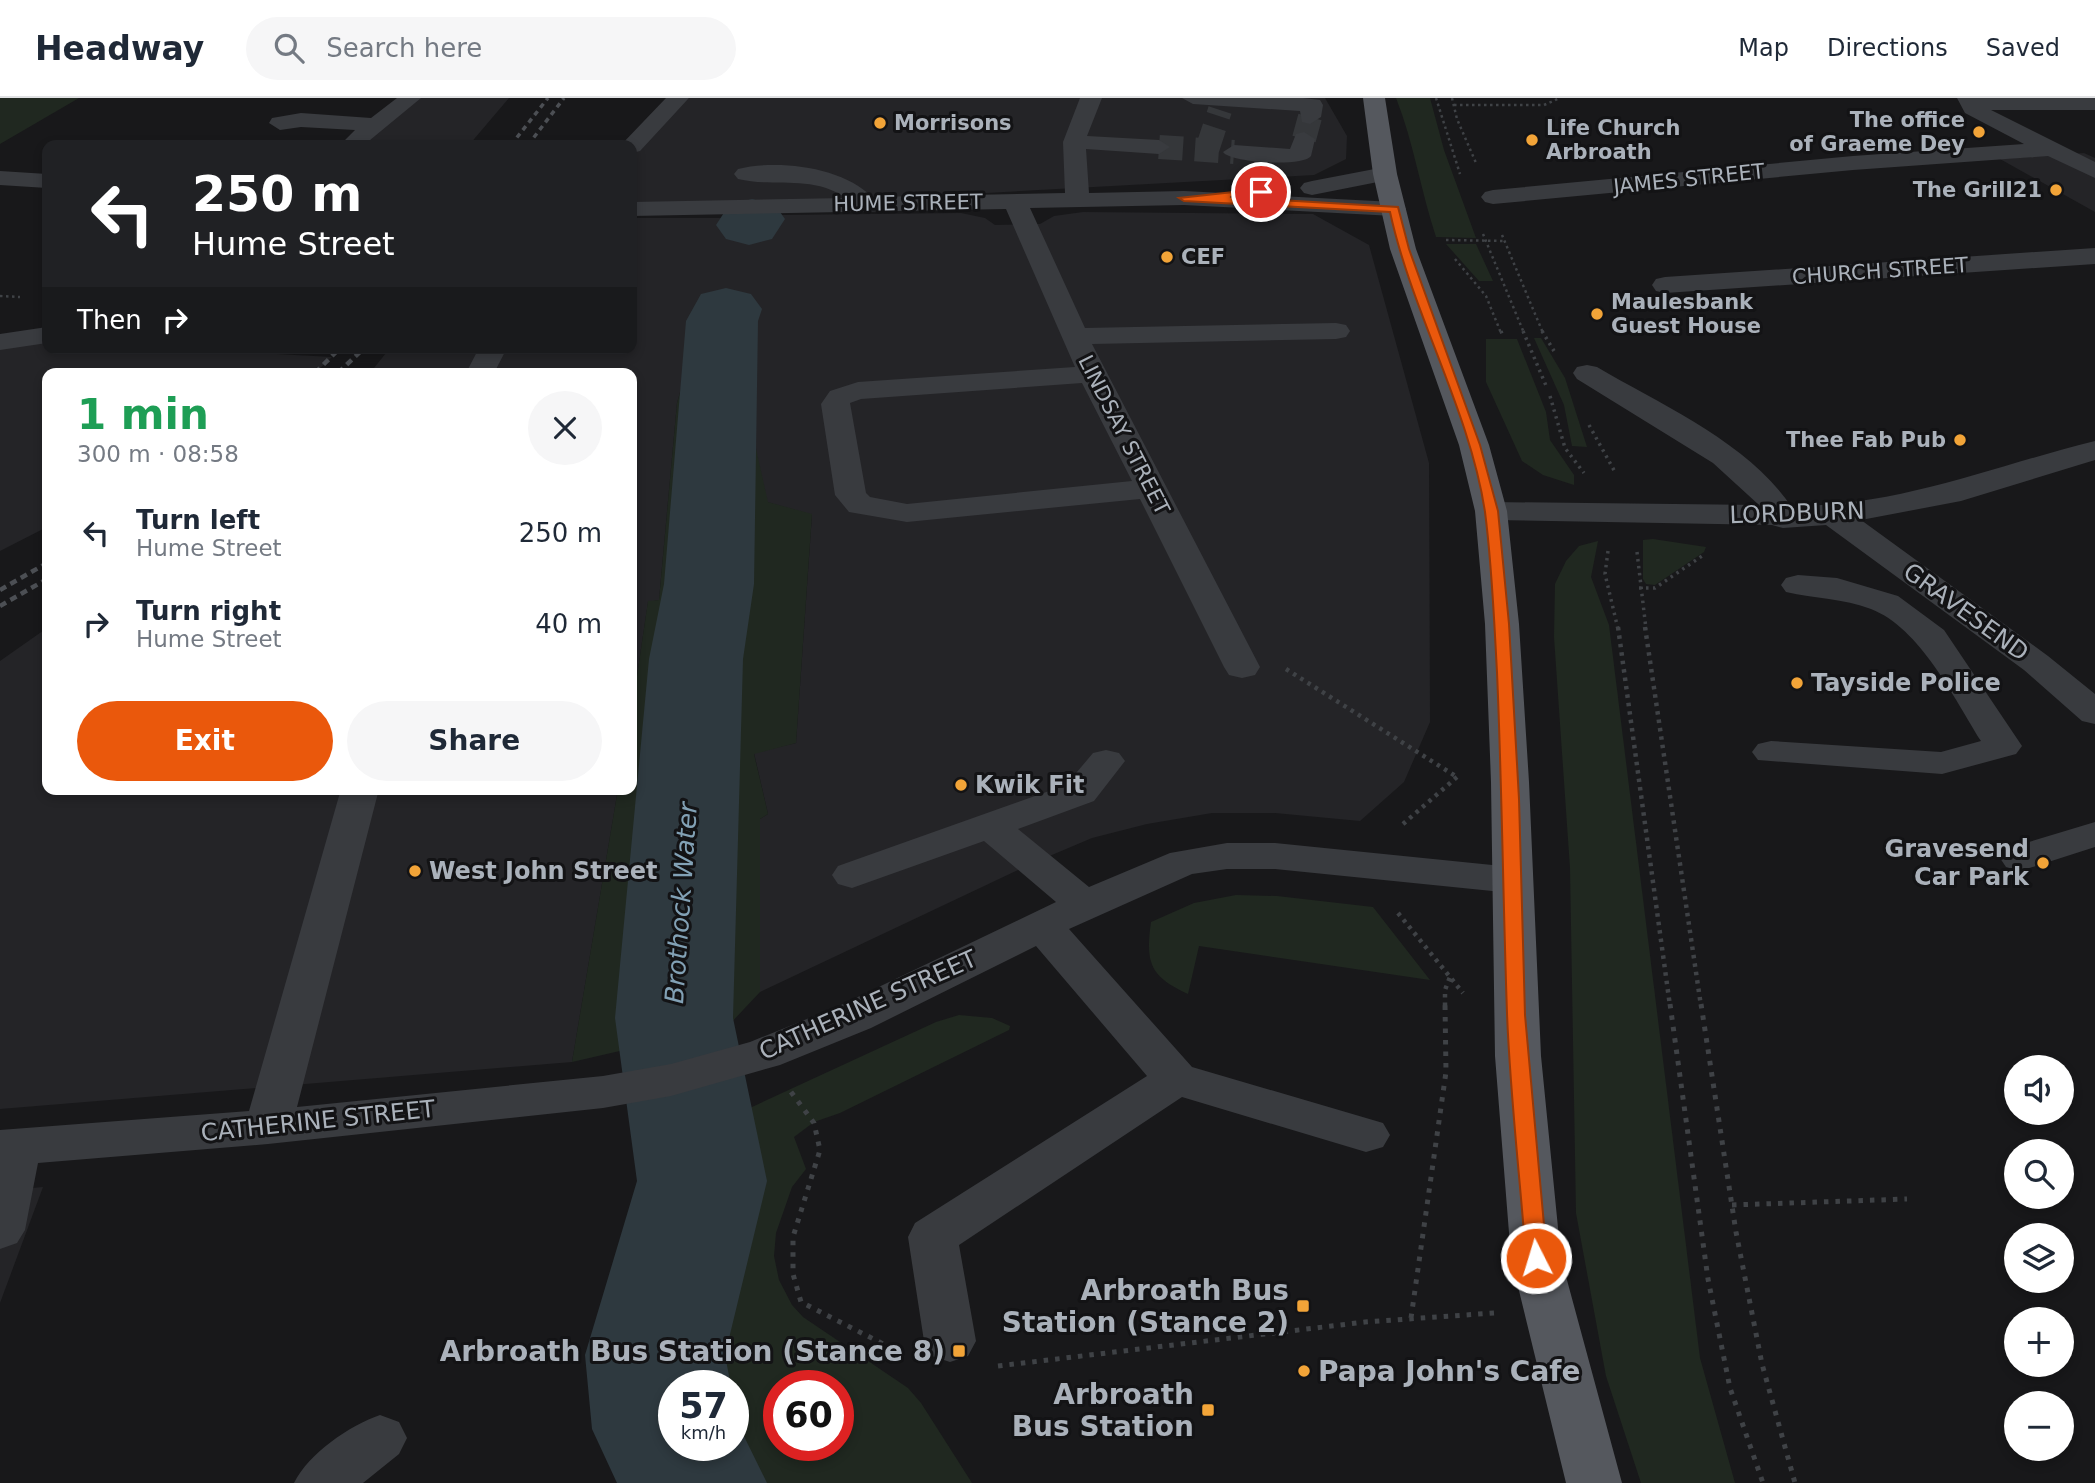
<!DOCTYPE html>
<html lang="en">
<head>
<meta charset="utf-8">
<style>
	body { margin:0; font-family:"DejaVu Sans",sans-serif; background:#f6f6f7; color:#1f2937; height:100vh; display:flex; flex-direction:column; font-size:26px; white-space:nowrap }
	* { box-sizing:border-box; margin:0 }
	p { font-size:23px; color:#747a83 }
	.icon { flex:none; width:38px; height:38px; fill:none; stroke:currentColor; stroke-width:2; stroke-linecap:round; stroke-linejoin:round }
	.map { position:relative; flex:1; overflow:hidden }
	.details { position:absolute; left:42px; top:270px; width:595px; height:427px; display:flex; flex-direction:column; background:#fff; border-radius:14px; box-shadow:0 4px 10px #0003 }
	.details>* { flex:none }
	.banner { position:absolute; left:42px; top:42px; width:595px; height:214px; border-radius:14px; box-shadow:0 4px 10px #0003; background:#202124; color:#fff; overflow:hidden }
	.fabs { position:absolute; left:2004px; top:957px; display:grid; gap:14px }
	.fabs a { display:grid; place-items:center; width:70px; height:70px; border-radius:50%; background:#fff; box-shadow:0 4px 10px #0003; font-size:35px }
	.speed { position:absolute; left:658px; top:1272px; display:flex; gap:14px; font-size:35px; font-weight:700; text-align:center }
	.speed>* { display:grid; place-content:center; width:91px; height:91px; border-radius:50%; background:#fff; box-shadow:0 4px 10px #0003; line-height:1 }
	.speed small { font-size:18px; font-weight:400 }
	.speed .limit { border:10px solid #d22; background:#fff; color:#111 }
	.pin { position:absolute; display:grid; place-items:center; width:60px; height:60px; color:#fff; margin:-30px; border:4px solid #fff; border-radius:50%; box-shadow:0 2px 7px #0007 }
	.me { position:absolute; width:77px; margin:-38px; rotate:355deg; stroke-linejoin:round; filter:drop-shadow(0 0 5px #0008) }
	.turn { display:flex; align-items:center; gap:24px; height:147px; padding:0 35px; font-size:32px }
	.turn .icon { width:91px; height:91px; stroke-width:2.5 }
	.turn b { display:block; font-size:49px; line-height:60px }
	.then { display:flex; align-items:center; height:66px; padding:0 35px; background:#0003; gap:14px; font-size:26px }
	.round { display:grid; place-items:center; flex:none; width:74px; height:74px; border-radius:37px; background:#f6f6f7 }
	.summary { display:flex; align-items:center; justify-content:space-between; height:119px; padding:0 35px }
	h1 { font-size:42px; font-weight:600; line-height:52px; color:#1e9e55 }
	.action { display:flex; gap:14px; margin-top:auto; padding:14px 35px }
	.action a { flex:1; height:80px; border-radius:42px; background:#ea580c; color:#fff; font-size:28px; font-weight:600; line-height:80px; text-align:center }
	.action a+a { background:#f6f6f7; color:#1f2937 }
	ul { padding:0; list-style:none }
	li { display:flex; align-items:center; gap:21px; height:91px; padding:0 35px }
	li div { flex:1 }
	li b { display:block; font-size:26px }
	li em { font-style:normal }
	header { display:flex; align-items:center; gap:42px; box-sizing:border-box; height:98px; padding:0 35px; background:#fff; border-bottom:2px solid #e0e1e3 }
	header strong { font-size:33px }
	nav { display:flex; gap:38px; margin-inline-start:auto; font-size:24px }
	.search { width:490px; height:63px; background:#f6f6f7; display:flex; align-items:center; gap:18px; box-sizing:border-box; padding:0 24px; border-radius:38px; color:#747a83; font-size:26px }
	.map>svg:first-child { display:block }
	.built { fill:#242427 }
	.green { fill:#202820; fill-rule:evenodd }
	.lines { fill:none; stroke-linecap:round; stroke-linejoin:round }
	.river { fill:#2e393f; fill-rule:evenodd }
	.minor-tunnel { stroke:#35373a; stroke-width:24; stroke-dasharray:24 12; stroke-linecap:butt }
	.path-far3 { stroke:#3f4246; stroke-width:2.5; stroke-dasharray:2.5 3.5; stroke-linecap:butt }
	.path-far2 { stroke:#3f4246; stroke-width:3.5; stroke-dasharray:2.5 4.5; stroke-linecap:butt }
	.path-far1 { stroke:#3f4246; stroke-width:4.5; stroke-dasharray:3.5 5; stroke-linecap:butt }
	.path { stroke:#3f4246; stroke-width:5; stroke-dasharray:4.5 7; stroke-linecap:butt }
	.minor { fill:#393b3f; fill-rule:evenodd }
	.major { fill:#55585e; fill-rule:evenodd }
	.rail-far1 { stroke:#4c4f54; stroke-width:3.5; stroke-dasharray:5 4.5; stroke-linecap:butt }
	.rail { stroke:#4c4f54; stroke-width:4.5; stroke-dasharray:7 5; stroke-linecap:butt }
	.route { fill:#ea580c; stroke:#983908; stroke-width:2 }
	.poi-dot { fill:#f2a438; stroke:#131315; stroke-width:2.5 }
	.labels { text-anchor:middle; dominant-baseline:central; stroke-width:6; stroke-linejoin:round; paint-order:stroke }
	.far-poi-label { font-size:21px; font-weight:bold; fill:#aab1ba; stroke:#131315; text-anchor:start }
	.far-street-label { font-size:21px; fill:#aab1ba; stroke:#131315 }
	.street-label { font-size:24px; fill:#aab1ba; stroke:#131315 }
	.poi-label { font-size:24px; font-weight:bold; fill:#aab1ba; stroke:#131315; text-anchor:start }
	.water-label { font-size:26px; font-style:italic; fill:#82a1b5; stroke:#131315 }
	.near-poi-label { font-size:28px; font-weight:bold; fill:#aab1ba; stroke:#131315; text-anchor:end }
</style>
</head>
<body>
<header>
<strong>Headway</strong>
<div class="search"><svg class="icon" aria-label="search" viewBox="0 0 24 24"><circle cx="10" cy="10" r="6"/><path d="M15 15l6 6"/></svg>Search here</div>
<nav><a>Map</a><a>Directions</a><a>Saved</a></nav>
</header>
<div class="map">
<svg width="2095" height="1385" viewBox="0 0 2095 1385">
	<rect width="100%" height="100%" fill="#18181a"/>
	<path class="built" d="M 420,0 L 509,0 L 469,47 L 359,47 Z
		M 689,0 L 1325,0 L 1347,38 L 1346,61 L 1314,77 L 913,99 L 649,106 L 632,103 L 632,58 Z
		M 2084,55 L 2095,60 L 2095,114 L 2000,61 Z
		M 1083,114 L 1313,116 L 1369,147 L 1429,365 L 1430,624 L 1404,684 L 1360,723 L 1275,715 L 1212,715 L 1147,726 L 1092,740 L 1033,765 L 760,894 L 760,721 L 768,716 L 754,655 L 796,645 L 812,417 L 767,404 L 758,371 L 754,342 L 755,210 L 704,212 L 677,305 L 659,502 L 648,504 L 632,612 L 632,275 L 370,275 L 390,250 L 632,250 L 632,120 L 722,120 L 719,131 L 770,131 L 771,127 L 779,126 L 782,117 L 961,115 L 985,120 L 995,127 L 1040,126 L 1054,118 Z
		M 0,236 L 47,240 L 47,250 L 171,250 L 332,259 L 315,275 L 47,275 L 47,429 L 0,453 Z
		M 47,530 L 47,691 L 618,691 L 572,964 L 0,1011 L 0,563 Z
		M 43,1089 L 0,1205 L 0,1093 Z"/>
	<path class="green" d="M 0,0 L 79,0 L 0,46 Z
		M 1396,0 L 1430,0 L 1444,52 L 1476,140 L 1436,139 C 1421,94 1413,42 1396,0 Z
		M 1446,146 L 1476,146 L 1493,183 L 1479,183 Z
		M 755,209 L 754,342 L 768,404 L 812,416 L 796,645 L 754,656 L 768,716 L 760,721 L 760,894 L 728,928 L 572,964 L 618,691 L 632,691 L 632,612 L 648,503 L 659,502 L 677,305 L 704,212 Z
		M 1534,240 L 1541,240 L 1565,280 L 1587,349 L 1572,348 L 1564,307 Z
		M 1486,241 L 1517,241 L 1546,314 L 1550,342 L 1574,377 L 1574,387 L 1543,377 L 1522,363 L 1486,284 Z
		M 1653,441 L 1706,449 L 1704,454 L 1655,487 L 1646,486 L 1643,481 L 1643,442 Z
		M 1598,443 L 1591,479 L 1609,527 L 1700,1260 L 1735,1385 L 1641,1385 L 1606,1278 L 1576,1115 L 1570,770 L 1554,539 L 1555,486 L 1566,463 L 1579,448 Z
		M 1236,797 L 1277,798 L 1373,809 L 1430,882 L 1199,848 L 1188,896 C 1151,879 1145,866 1151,824 L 1194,805 Z
		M 959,917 L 992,920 L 1010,928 L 1009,932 L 840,1015 L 814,1024 L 794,1039 L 806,1071 L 792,1089 L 776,1135 L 774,1158 L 779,1182 L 792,1207 L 803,1219 L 908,1290 L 921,1305 L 972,1385 L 765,1385 L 717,1348 L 733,1348 L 733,1288 L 703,1288 L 697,1243 L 717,1157 L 728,1020 L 936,924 ZM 779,1288 L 838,1288 L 838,1348 L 779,1348 Z"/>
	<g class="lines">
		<path class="river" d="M 752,101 L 775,107 L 785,121 L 772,141 L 749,147 L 726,141 L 716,127 L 729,107 Z
			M 726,190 L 751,196 L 762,211 L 758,223 L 754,486 L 743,561 L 733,920 L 767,1083 L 725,1257 L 731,1288 L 674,1288 L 674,1348 L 733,1348 L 733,1304 L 737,1324 L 767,1385 L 617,1385 L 592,1331 L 585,1257 L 637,1083 L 615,920 L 649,561 L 664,486 L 686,223 L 701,196 Z"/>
		<path class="minor-tunnel" d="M 1304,41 L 1310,19
			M 1159,49 L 1234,54
			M 1207,52 L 1220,12"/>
		<path class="path-far3" d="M 1436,0 L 1460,76
			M 1452,0 L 1457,21 L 1476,65
			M 1454,7 L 1544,7 L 1560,0
			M 1483,136 L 1524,235
			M 1502,137 L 1543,235
			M 1446,142 L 1506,143
			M 1455,161 L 1486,198 L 1501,235
			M 0,198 L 20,199"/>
		<path class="path-far2" d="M 1501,233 L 1502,236
			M 1523,233 L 1547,290
			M 1542,233 L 1554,253
			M 1550,298 L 1565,350 L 1584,375
			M 1589,327 L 1615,374
			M 1608,453 L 1605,476 L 1618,531
			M 1637,454 L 1646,531
			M 1639,490 L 1655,490 L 1702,458"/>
		<path class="path-far1" d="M 1618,529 L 1670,908
			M 1645,529 L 1701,908
			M 1286,571 L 1457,679
			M 1403,726 L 1457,679 L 1457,675
			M 1398,815 L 1463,895
			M 1445,908 L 1445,892 L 1450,879"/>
		<path class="path" d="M 1670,906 L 1708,1181 L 1730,1290 L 1763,1385
			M 1701,906 L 1736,1134 L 1762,1266 L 1795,1385
			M 791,994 L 814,1025 L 820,1052 L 793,1139 L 793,1176 L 801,1204 L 895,1252
			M 1732,1107 L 1907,1101
			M 1411,1220 L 1446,974 L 1445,906
			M 998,1268 L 1365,1224 L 1494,1215"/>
		<path class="minor" d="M 397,0 L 421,0 L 364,47 L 345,47 L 343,44 L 355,32 L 301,29 L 280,32 L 269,25 L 272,20 L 301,15 L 371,20 Z
			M 666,0 L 689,0 L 640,53 L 632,55 L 632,47 L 621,47 Z
			M 1080,0 L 1102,0 L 1087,38 L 1159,42 L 1170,49 L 1159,56 L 1086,51 L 1089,95 L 1184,93 L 1394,104 L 1403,106 L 1406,111 L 1403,116 L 1394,118 L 1184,107 L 1030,110 L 1085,230 L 1336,225 L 1346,227 L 1350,233 L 1346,239 L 1336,241 L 1092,246 L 1260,569 L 1255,577 L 1242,580 L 1229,577 L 1224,569 L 1140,401 L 907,424 L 849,414 L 835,397 L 821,306 L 830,293 L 858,284 L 1075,269 L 1006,111 L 632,118 L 632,104 L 846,100 C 811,76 776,90 738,81 L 734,76 L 738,71 C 778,61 843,69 872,99 L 1065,95 L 1063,44 ZM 1082,285 L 1132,383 L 907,406 L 870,399 L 866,395 L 850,305 L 861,301 Z
			M 1182,0 L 1303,0 L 1320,2 L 1323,7 L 1321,19 L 1310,26 L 1302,24 L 1300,13 L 1193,6 Z
			M 1957,0 L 2095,0 L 2095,12 L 1991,12 L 2095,64 L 2095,80 L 2048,58 L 1853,72 L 1493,106 L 1485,104 L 1481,99 L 1485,94 L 1493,92 L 1853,58 L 2024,46 L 1965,15 Z
			M 1304,34 L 1315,41 L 1311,58 C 1304,69 1230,65 1223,54 L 1234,47 L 1290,51 L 1296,36 Z
			M 1385,69 L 1393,71 L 1397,76 L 1393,81 L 1312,97 L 1304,95 L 1300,90 L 1304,85 L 1312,83 Z
			M 0,73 L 47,76 L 47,90 L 0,87 Z
			M 2095,150 L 2095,166 L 1665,195 L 1656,193 L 1652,187 L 1656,181 L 1665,179 Z
			M 47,229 L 47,245 L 0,252 L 0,236 Z
			M 479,250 L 507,250 L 494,275 L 466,275 Z
			M 1587,267 L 1597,269 C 1663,308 1746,343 1791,408 C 1897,409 1993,368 2095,343 L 2095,362 L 1961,403 L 1861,422 L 2048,558 L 2095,596 L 2095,626 L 2082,623 L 2024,572 L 1826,427 L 1783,430 L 1772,427 L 1491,422 L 1480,420 L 1475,413 L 1480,406 L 1491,404 L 1759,407 L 1713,365 L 1577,281 L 1573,275 L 1577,269 Z
			M 1798,477 L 1837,480 L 1898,498 L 1944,532 L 2022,648 L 2016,656 L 1942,676 L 1758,662 L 1752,654 L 1758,646 L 1771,643 L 1941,654 L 1981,643 C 1954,600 1920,530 1871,511 C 1843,500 1815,501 1786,494 L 1781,487 L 1786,480 Z
			M 1106,652 L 1119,655 L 1125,663 L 1094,703 L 1018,731 L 1089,789 L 1170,755 L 1227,745 L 1275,745 L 1512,769 L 1526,773 L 1532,782 L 1526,791 L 1512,795 L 1275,771 L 1227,771 L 1192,776 L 1069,831 L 1192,969 L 1383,1025 L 1390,1037 L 1383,1049 L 1366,1054 L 1182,999 L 959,1147 L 976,1243 L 968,1258 L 950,1264 L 932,1258 L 924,1243 L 908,1139 L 915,1125 L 1147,978 L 1036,848 L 871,930 L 780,967 L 671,998 L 603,1010 L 268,1046 L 38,1065 L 25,1132 L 17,1145 L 0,1151 L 0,1032 L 249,1013 L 341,691 L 379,691 L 297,1009 L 603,978 L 671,966 L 750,944 L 839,908 L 1056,804 L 984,743 L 852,790 L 838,786 L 832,777 L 838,768 L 1066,687 L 1093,655 Z
			M 2095,724 L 2095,749 L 2020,773 L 2006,769 L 2000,760 L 2006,751 Z
			M 380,1317 L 399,1324 L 407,1340 L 399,1356 L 363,1385 L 294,1385 C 309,1355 349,1328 380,1317 Z"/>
		<path class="major" d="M 1363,0 L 1385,0 L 1397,76 L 1416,151 L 1489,347 L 1507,413 L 1519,526 L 1529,684 L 1541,958 L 1561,1160 L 1622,1385 L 1566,1385 L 1511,1160 L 1495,958 L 1491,684 L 1485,526 L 1475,413 L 1459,347 L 1390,151 L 1373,76 Z"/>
		<path class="rail-far1" d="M 511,47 L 548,0
			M 528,47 L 564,0"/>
		<path class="rail" d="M 315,275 L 340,250
			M 338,275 L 364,250
			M 0,492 L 47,465
			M 0,508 L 47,481"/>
	</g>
	<path class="route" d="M 1261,91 L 1265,96 L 1230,99 L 1398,109 L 1409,151 L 1480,347 L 1498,413 L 1509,526 L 1519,701 L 1525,917 L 1547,1160 L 1544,1166 L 1529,1166 L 1526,1160 C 1520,1079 1510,997 1507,915 C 1503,802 1502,688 1497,574 C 1494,521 1492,467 1485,414 C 1470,313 1412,215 1390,114 L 1184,103 L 1179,100 Z"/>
	<g class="poi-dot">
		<circle cx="880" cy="25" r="7"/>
		<circle cx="1979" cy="34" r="7"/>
		<circle cx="1532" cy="42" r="7"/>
		<circle cx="2056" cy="92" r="7"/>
		<circle cx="1167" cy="159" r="7"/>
		<circle cx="1597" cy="216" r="7"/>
		<circle cx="1960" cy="342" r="7"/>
		<circle cx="1797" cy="585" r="7"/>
		<circle cx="961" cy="687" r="7"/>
		<circle cx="2043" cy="765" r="7"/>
		<circle cx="415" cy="773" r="7"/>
		<rect x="1296" y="1201" width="14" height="14" rx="3.5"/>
		<rect x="952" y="1246" width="14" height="14" rx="3.5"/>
		<circle cx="1304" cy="1273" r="7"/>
		<rect x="1201" y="1305" width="14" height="14" rx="3.5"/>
	</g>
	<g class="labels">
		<g class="far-poi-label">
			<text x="1965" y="22" text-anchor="end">The office<tspan x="1965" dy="24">of Graeme Dey</tspan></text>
			<text x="894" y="25">Morrisons</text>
			<text x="1546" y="30">Life Church<tspan x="1546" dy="24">Arbroath</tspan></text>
			<text x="2042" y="92" text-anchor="end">The Grill21</text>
			<text x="1181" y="159">CEF</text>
			<text x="1611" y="204">Maulesbank<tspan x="1611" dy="24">Guest House</tspan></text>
			<text x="1946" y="342" text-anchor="end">Thee Fab Pub</text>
		</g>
		<g class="far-street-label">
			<text transform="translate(1689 81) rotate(-6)">JAMES STREET</text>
			<text transform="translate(908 105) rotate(-1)">HUME STREET</text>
			<text transform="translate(1880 173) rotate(-4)">CHURCH STREET</text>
			<text transform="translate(1124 337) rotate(63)">LINDSAY STREET</text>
		</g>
		<g class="street-label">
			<text transform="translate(1797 415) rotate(-2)">LORDBURN</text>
			<text transform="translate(1966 514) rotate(36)">GRAVESEND</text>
			<text transform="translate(868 907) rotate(-24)">CATHERINE STREET</text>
			<text transform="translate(318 1023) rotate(-6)">CATHERINE STREET</text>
		</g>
		<g class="poi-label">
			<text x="1811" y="585">Tayside Police</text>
			<text x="975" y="687">Kwik Fit</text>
			<text x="2029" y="751" text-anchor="end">Gravesend<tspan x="2029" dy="28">Car Park</tspan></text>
			<text x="429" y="773">West John Street</text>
		</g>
		<g class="water-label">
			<text transform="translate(681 805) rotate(-86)">Brothock Water</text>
		</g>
		<g class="near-poi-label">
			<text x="1289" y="1192">Arbroath Bus<tspan x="1289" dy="32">Station (Stance 2)</tspan></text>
			<text x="945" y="1253">Arbroath Bus Station (Stance 8)</text>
			<text x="1318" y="1273" text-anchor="start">Papa John's Cafe</text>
			<text x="1194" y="1296">Arbroath<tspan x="1194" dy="32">Bus Station</tspan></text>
		</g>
	</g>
</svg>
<div class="fabs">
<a><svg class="icon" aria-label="sound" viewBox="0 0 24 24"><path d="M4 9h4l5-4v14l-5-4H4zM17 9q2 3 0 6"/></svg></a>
<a><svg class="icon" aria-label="search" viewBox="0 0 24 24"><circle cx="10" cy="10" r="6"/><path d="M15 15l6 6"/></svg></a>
<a><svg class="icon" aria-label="layers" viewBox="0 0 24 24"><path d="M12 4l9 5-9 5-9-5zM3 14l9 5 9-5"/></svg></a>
<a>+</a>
<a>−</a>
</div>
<div class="speed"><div>57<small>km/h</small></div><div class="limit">60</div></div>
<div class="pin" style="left:1261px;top:94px;background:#d93025"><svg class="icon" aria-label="arrive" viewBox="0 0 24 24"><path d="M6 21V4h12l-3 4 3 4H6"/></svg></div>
<svg class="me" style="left:1536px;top:1160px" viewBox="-20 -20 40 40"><circle r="17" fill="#ea580c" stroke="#fff" stroke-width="3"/><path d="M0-11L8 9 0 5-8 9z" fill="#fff"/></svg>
<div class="banner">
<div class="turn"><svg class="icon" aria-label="left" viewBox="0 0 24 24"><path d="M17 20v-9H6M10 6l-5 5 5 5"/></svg><div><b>250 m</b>Hume Street</div></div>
<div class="then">Then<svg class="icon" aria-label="right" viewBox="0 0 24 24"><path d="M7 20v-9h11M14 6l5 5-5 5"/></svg></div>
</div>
<section class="details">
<div class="summary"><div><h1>1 min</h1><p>300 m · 08:58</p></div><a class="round"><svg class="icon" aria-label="close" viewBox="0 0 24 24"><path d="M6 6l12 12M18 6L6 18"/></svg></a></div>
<ul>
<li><svg class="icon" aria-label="left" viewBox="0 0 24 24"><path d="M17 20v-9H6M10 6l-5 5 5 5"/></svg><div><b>Turn left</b><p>Hume Street</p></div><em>250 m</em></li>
<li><svg class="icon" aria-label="right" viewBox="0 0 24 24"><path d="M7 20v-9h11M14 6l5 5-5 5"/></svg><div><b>Turn right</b><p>Hume Street</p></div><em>40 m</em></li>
</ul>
<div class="action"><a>Exit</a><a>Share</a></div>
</section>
</div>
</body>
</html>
